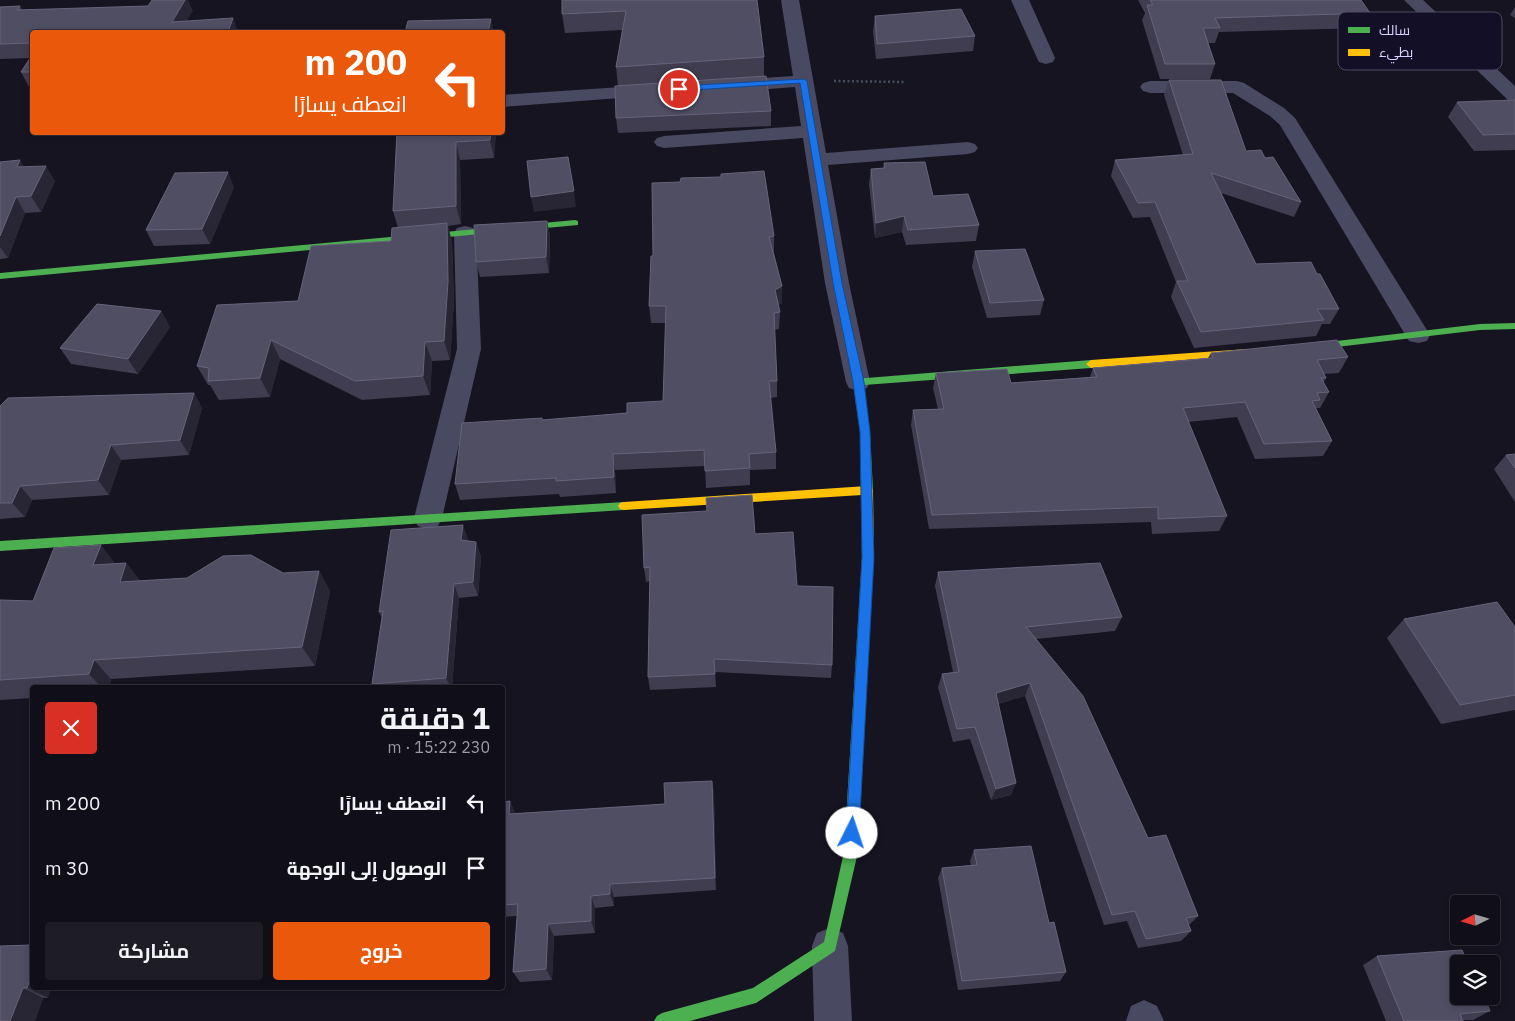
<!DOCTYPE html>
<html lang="ar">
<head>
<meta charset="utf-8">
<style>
	body { margin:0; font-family:"IBM Plex Sans",Cairo,sans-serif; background:#1e1d26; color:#f1f3f6; direction:rtl; height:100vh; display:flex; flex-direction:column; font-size:19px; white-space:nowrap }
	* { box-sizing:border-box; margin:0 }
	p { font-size:16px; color:#9c9ca2 }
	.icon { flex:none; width:28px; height:28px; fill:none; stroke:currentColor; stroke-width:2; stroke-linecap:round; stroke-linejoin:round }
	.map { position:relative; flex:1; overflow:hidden; direction:ltr }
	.details { position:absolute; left:30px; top:685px; width:475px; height:305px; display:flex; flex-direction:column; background:#100f19; border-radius:5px; box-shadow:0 2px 8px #0003,0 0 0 1px #302f38; direction:rtl }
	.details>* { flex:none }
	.banner { position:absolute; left:30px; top:30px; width:475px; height:105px; border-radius:5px; box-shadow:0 2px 8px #0003,0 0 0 1px #302f38; direction:rtl; background:#ea580c; color:#fff; overflow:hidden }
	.needle { width:32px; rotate:265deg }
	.controls { position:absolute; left:1450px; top:895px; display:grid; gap:10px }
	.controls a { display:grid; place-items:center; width:50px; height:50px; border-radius:5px; background:#100f19; box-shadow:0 2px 8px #0003,0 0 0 1px #302f38; font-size:25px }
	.pin { position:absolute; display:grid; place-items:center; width:42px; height:42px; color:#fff; margin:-21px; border:2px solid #fff; border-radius:50%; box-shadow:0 1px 5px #0007 }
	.me { position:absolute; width:55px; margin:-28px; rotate:4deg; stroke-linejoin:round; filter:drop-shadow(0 0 4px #0008) }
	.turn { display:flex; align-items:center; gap:18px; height:105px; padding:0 15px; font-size:22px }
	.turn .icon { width:65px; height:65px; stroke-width:2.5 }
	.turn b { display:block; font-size:35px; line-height:42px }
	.round { display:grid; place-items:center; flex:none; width:52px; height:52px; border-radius:5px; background:#1e1d26 }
	.head { display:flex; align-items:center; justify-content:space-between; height:85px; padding:0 15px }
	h1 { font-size:30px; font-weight:700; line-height:38px }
	.primary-button { display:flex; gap:10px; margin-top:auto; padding:10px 15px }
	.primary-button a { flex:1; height:58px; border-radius:5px; background:#ea580c; color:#fff; font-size:20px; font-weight:700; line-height:58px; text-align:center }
	.primary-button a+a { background:#1e1d26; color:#f1f3f6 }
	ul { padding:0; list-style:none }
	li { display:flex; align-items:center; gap:15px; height:65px; padding:0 15px }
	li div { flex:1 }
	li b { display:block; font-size:19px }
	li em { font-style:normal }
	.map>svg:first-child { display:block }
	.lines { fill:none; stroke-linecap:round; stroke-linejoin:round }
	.path { stroke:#44505f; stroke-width:2.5; stroke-dasharray:2 2.5; stroke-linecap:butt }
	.street { fill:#4a4962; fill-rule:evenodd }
	.fast { fill:#4caf50; fill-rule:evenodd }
	.slow { fill:#ffc107; fill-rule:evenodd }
	.wall { fill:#403d50 }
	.shaded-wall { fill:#282635 }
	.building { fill:#504e63; stroke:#66637b }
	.route { fill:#1a73e8; stroke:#114b97 }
	.key { fill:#130f26; stroke:#4e4a67; stroke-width:1 }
	.key-label { font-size:14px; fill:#d9d4ff }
</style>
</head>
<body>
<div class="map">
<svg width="1515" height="1021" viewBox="0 0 1515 1021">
	<rect width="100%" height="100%" fill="#161421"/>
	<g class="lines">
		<path class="path" d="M 834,81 L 904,82"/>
		<path class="street" d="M 781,0 L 799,0 L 826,153 L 968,142 L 975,144 L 978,148 L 975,152 L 968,154 L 828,165 L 849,283 L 870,382 L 867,388 L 858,391 L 849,388 L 846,382 L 825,283 L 803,138 L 664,148 L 657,146 L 654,142 L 657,138 L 664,136 L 801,126 L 795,87 L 730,92 L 723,90 L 720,86 L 723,82 L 730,80 L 793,76 Z
			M 1011,0 L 1029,0 L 1055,58 L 1053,62 L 1046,64 L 1039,62 L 1037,58 Z
			M 1404,0 L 1423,0 L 1515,86 L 1515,102 L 1508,100 Z
			M 1150,81 L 1237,81 L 1244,83 L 1284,108 L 1295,118 L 1430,335 L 1427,341 L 1418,343 L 1409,341 L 1280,125 L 1270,116 L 1233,93 L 1150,93 L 1143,91 L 1140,87 L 1143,83 Z
			M 652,85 L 659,87 L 662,91 L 659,95 L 502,107 L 502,95 Z
			M 465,226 L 473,228 L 476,233 L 481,349 L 442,518 L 438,526 L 428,529 L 418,526 L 414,518 L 457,349 L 454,233 L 457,228 Z
			M 830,928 L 843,933 L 848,946 L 852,1021 L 814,1021 L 812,946 L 817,933 Z
			M 1144,1000 L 1157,1006 L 1164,1021 L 1126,1021 L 1131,1006 Z"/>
		<path class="fast" d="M 575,220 L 578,221 L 578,225 L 0,279 L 0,273 Z
			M 1515,323 L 1515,329 L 1480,330 L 1303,351 L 1298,348 L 1303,345 L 1480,324 Z
			M 1091,360 L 1096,364 L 1091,368 L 864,385 L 870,432 L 873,490 L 871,493 L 863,493 L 861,490 L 860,432 L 853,382 L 854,379 Z
			M 624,502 L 628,503 L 630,506 L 628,509 L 624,510 L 0,551 L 0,541 Z
			M 866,584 L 870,586 L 872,589 L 858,852 L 835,951 L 756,1003 L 690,1021 L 654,1021 L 657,1016 L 662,1013 L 753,988 L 824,942 L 844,852 L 860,589 L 862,586 Z"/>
		<path class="slow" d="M 1247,349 L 1252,352 L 1247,355 L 1091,368 L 1086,364 L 1091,360 Z
			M 867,486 L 871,487 L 873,490 L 874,558 L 872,589 L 870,592 L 866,594 L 862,592 L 860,589 L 862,558 L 862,495 L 624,510 L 620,509 L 618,506 L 620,503 L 624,502 Z"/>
	</g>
	<path class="wall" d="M 757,0 L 764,57 L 764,76 L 771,111 L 771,126 L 618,133 L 616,118 L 618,86 L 616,67 L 622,30 L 565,33 L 562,14 Z
		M 1138,0 L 1361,0 L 1370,13 L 1364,28 L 1219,32 L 1215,43 L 1208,43 L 1215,64 L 1210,79 L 1160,79 L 1142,20 L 1145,13 Z
		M 20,6 L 22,10 L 193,11 L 32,32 L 32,87 L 29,87 L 21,72 L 31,58 L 0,59 L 0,7 Z
		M 1515,7 L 1515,18 L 1510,15 Z
		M 875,16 L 975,36 L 973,51 L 876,59 L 873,31 Z
		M 1169,80 L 1246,151 L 1265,158 L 1301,202 L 1294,217 L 1221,193 L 1256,264 L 1339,309 L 1330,324 L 1322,324 L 1316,336 L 1194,348 L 1171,297 L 1176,282 L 1150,217 L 1133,218 L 1111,176 L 1115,160 L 1183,155 L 1164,95 Z
		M 1515,100 L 1515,150 L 1474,151 L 1448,117 L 1457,102 Z
		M 397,132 L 496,132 L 494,158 L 460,160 L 461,224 L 448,226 L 452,242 L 454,301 L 450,360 L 432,361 L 430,395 L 362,400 L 280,359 L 270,397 L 219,400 L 210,385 L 208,385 L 197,366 L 391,241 L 398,228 L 393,211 Z
		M 0,162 L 24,166 L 55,181 L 41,212 L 25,213 L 8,258 L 0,259 Z
		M 884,163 L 933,196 L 979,225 L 976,241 L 906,245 L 902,232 L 875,238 L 869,184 L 871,169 L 883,168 Z
		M 652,183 L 774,236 L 774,253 L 782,286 L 782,303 L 778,305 L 780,312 L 779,329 L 774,330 L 777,381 L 777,397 L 771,398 L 776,452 L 776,469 L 750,470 L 750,485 L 706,488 L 705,466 L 615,470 L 616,493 L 560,497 L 559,494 L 460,500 L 455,484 L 542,418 L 542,420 L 627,413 L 663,401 L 666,323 L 651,323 L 649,306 L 653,256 Z
		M 234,187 L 210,244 L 154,246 L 146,230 Z
		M 547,221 L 550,236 L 549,273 L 480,277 L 476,262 Z
		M 975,251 L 1044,300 L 1040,315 L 987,318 L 972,267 Z
		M 161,311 L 170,327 L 138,374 L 71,364 L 60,348 Z
		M 1211,353 L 1348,357 L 1339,373 L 1324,374 L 1326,378 L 1323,383 L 1329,392 L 1320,408 L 1316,408 L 1332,441 L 1323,456 L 1255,459 L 1237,417 L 1188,422 L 1227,516 L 1219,531 L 1152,534 L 1151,522 L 929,529 L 911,425 L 913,410 L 938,409 L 933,388 L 936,373 L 1011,383 L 1090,377 L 1093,368 L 1208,358 Z
		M 194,393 L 202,408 L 189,455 L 121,460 L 109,495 L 32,500 L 25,517 L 0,519 L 0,406 Z
		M 1515,454 L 1515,502 L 1494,469 L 1506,455 Z
		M 755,534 L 797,586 L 832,665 L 831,678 L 715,672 L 716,687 L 650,690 L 648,677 L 650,581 L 646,582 L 644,568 Z
		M 468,539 L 468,541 L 476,542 L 481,557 L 478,596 L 459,598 L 452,688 L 374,688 L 372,684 L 382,618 L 379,612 Z
		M 101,545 L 115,564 L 126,563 L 140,581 L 319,571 L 330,591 L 315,666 L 111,679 L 109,688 L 32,688 L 32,698 L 0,700 L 0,600 L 33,601 Z
		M 938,572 L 1122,617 L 1115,631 L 1036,639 L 1148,838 L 1198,916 L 1189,925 L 1191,931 L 1181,941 L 1138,948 L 1127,921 L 1104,925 L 1025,696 L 998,704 L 1016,783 L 1011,795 L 991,800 L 970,739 L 953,742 L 938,687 L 942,674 L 953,672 L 935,586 Z
		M 1404,619 L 1515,627 L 1515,710 L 1441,724 L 1387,638 Z
		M 712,781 L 714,795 L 716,890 L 614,897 L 614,906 L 595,908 L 595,933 L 554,936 L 552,980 L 520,982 L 513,972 L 517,916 L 502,917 L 502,802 L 510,801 L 515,814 L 665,804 Z
		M 974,850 L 1049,923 L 1066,972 L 1060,981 L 958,990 L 938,878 L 942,868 L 971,865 L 970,861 Z
		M 0,946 L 48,998 L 43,998 L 35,1021 L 0,1021 Z
		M 1377,956 L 1490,1011 L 1473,1020 L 1463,1020 L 1463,1021 L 1386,1021 L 1363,965 Z"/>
	<path class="shaded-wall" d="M 185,0 L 188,0 L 193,11 L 180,32 L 172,22 Z
		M 233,18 L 238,32 L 228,32 Z
		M 491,19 L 494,32 L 488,32 Z
		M 491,132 L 496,132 L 494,158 L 490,140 Z
		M 456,142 L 460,160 L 461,224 L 456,206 Z
		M 20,160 L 30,176 L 17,167 Z
		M 46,166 L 55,181 L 41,212 L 31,196 Z
		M 228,172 L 234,187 L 210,244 L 202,229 Z
		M 574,191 L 576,207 L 534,212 L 531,197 Z
		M 16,197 L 25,213 L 8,258 L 0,247 L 0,236 Z
		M 904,216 L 902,232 L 875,238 L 876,223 Z
		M 547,221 L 550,236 L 549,273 L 546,257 Z
		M 447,223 L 452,242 L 454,301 L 450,360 L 444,341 Z
		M 782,286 L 782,303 L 775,307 L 775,290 Z
		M 161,311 L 170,327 L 138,374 L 128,359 Z
		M 271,340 L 280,359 L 270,397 L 260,378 Z
		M 425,342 L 432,361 L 430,395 L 423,376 Z
		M 194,393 L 202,408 L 189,455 L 180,440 Z
		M 111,445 L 121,460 L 109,495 L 98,480 Z
		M 613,454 L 615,470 L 616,493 L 614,477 Z
		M 20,486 L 32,500 L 25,517 L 12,503 Z
		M 463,525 L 468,539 L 466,555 L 461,540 Z
		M 476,542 L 481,557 L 478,596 L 473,582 Z
		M 101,545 L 117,566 L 93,565 Z
		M 126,563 L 142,584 L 120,582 Z
		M 319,571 L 330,591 L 315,666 L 302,647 Z
		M 454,584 L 459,598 L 452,688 L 451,688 L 446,678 Z
		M 94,660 L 111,679 L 109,688 L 102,688 L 89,674 Z
		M 1030,683 L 1025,696 L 991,706 L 996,693 Z
		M 712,781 L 714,795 L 716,890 L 715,878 Z
		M 1016,783 L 1011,795 L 991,800 L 996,789 Z
		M 510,801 L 516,815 L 509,814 Z
		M 610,884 L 614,897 L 614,906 L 610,894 Z
		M 591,896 L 595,908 L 595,933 L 591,921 Z
		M 548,924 L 554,936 L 552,980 L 546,969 Z
		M 32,974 L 32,988 L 51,988 L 48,998 L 27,988 Z
		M 23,988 L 43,998 L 35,1021 L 10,1021 Z"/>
	<path class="building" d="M 152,0 L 185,0 L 172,22 L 233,18 L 228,32 L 32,32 L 32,43 L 0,44 L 0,7 L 20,6 L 17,10 L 148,6 Z
		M 562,0 L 757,0 L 764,57 L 616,67 L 626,11 L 562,14 Z
		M 1150,0 L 1361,0 L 1370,13 L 1215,18 L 1220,28 L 1203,28 L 1215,64 L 1165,64 L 1147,5 L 1153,5 Z
		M 961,9 L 975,36 L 877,44 L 875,16 Z
		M 491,19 L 488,32 L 405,32 L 408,21 Z
		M 32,55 L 32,72 L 21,72 Z
		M 766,76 L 771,111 L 616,118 L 615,86 Z
		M 1169,80 L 1221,80 L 1246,151 L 1261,150 L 1265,158 L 1273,157 L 1301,202 L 1211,173 L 1256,264 L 1311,262 L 1317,274 L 1320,274 L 1339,309 L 1317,309 L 1324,320 L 1201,332 L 1177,281 L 1188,281 L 1155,202 L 1138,203 L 1115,160 L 1193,154 Z
		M 1515,100 L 1515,134 L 1483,135 L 1457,102 Z
		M 397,132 L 491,132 L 490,140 L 456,142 L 456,206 L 393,211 Z
		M 568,157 L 574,191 L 531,197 L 527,161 Z
		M 20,160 L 17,167 L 46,166 L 31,196 L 16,197 L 0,236 L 0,162 Z
		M 925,162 L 933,196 L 968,194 L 979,225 L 908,230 L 904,216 L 876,223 L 871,169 L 885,168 L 884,163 Z
		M 764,171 L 774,236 L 769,237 L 782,286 L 775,290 L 780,312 L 774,313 L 777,381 L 769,381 L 776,452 L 749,454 L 750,468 L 705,471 L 704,450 L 613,454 L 614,477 L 556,481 L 556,478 L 455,484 L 462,423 L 542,418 L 542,420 L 627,413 L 627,403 L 663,401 L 666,306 L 649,306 L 651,256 L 653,256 L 652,183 L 680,182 L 681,178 L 721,177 L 721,174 Z
		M 228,172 L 202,229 L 146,230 L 175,173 Z
		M 547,221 L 546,257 L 476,262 L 474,225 Z
		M 447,223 L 448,282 L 444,341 L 425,342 L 423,376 L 355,381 L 271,340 L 260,378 L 208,381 L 209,368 L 197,366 L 217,305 L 298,301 L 311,246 L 391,241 L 392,228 Z
		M 1025,249 L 1044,300 L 990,303 L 975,251 Z
		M 97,304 L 161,311 L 128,359 L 60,348 Z
		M 1337,340 L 1348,357 L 1317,360 L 1326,378 L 1321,378 L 1329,392 L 1317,393 L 1320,400 L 1312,401 L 1332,441 L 1264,444 L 1245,402 L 1183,408 L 1227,516 L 1158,519 L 1158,507 L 932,515 L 913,410 L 944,409 L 936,373 L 1007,369 L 1011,383 L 1097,377 L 1093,368 L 1213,358 L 1211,353 Z
		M 194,393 L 180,440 L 111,445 L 98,480 L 20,486 L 12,503 L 0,503 L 0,406 L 8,398 Z
		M 1515,454 L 1515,468 L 1506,455 Z
		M 752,495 L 755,534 L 793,532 L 797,586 L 833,587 L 832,665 L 714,659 L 715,674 L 648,677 L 650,567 L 644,568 L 642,515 L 707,511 L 706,498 Z
		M 463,525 L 461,540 L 476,542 L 473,582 L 454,584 L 446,678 L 372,684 L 383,611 L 379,612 L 391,530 Z
		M 101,545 L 93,565 L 126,563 L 120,582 L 187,578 L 223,556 L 251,555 L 283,573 L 319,571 L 302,647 L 94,660 L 89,674 L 0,680 L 0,600 L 33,601 L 54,548 Z
		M 1100,563 L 1122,617 L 1026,627 L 1083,696 L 1148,838 L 1166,835 L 1198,916 L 1186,918 L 1191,931 L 1146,939 L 1135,911 L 1112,915 L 1030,683 L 996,693 L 1016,783 L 996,789 L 975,727 L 957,729 L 942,674 L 959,672 L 938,572 Z
		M 1497,602 L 1515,627 L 1515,695 L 1460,705 L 1404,619 Z
		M 712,781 L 715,878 L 610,884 L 610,894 L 591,896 L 591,921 L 548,924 L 546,969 L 513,972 L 518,904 L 502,905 L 502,802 L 510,801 L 509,814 L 665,804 L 664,783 Z
		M 1031,846 L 1049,923 L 1054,922 L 1066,972 L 962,981 L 942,868 L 977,865 L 974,850 Z
		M 32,945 L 32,974 L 27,988 L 23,988 L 10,1021 L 0,1021 L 0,946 Z
		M 1462,950 L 1468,964 L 1459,964 L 1459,996 L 1483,996 L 1490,1011 L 1460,1014 L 1463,1021 L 1404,1021 L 1377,956 Z"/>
	<path class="route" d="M 804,79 L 807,81 L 842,283 L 864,382 L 870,432 L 874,558 L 859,833 L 857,838 L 852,840 L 848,838 L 846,833 L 862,558 L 860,432 L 853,382 L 833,283 L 800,83 L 679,91 L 675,89 L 679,86 Z"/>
	<rect x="1338" y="12" width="164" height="58" rx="8" class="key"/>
	<rect x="1348" y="27" width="22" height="6" fill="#4caf50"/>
	<rect x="1348" y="49" width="22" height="7" fill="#ffc107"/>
	<g class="key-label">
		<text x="1379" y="35">سالك</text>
		<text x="1379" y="57">بطيء</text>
	</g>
</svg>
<div class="controls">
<a><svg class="needle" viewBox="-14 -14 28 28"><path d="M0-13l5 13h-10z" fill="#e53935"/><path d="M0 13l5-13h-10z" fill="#9c9ca2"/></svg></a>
<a><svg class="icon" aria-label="layers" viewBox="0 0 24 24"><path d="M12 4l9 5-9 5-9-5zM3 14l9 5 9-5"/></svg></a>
</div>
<div class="pin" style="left:679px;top:89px;background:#d93025"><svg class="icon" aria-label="arrive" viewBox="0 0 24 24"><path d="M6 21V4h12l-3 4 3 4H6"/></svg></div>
<svg class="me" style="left:852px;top:833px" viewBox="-20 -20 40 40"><circle r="19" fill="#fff"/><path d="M0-13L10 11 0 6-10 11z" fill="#1a73e8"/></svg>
<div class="banner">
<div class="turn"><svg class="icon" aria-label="left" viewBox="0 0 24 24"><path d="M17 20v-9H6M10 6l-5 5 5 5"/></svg><div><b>200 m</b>انعطف يسارًا</div></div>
</div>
<section class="details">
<div class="head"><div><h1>1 دقيقة</h1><p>230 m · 15:22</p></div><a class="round" style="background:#d93025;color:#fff"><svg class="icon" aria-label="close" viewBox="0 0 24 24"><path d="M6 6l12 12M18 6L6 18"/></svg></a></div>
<ul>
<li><svg class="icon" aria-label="left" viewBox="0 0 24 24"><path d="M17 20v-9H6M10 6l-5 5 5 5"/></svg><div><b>انعطف يسارًا</b></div><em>200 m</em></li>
<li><svg class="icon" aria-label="arrive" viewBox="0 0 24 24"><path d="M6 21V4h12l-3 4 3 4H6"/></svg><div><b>الوصول إلى الوجهة</b></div><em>30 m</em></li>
</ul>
<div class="primary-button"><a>خروج</a><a>مشاركة</a></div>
</section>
</div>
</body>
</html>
